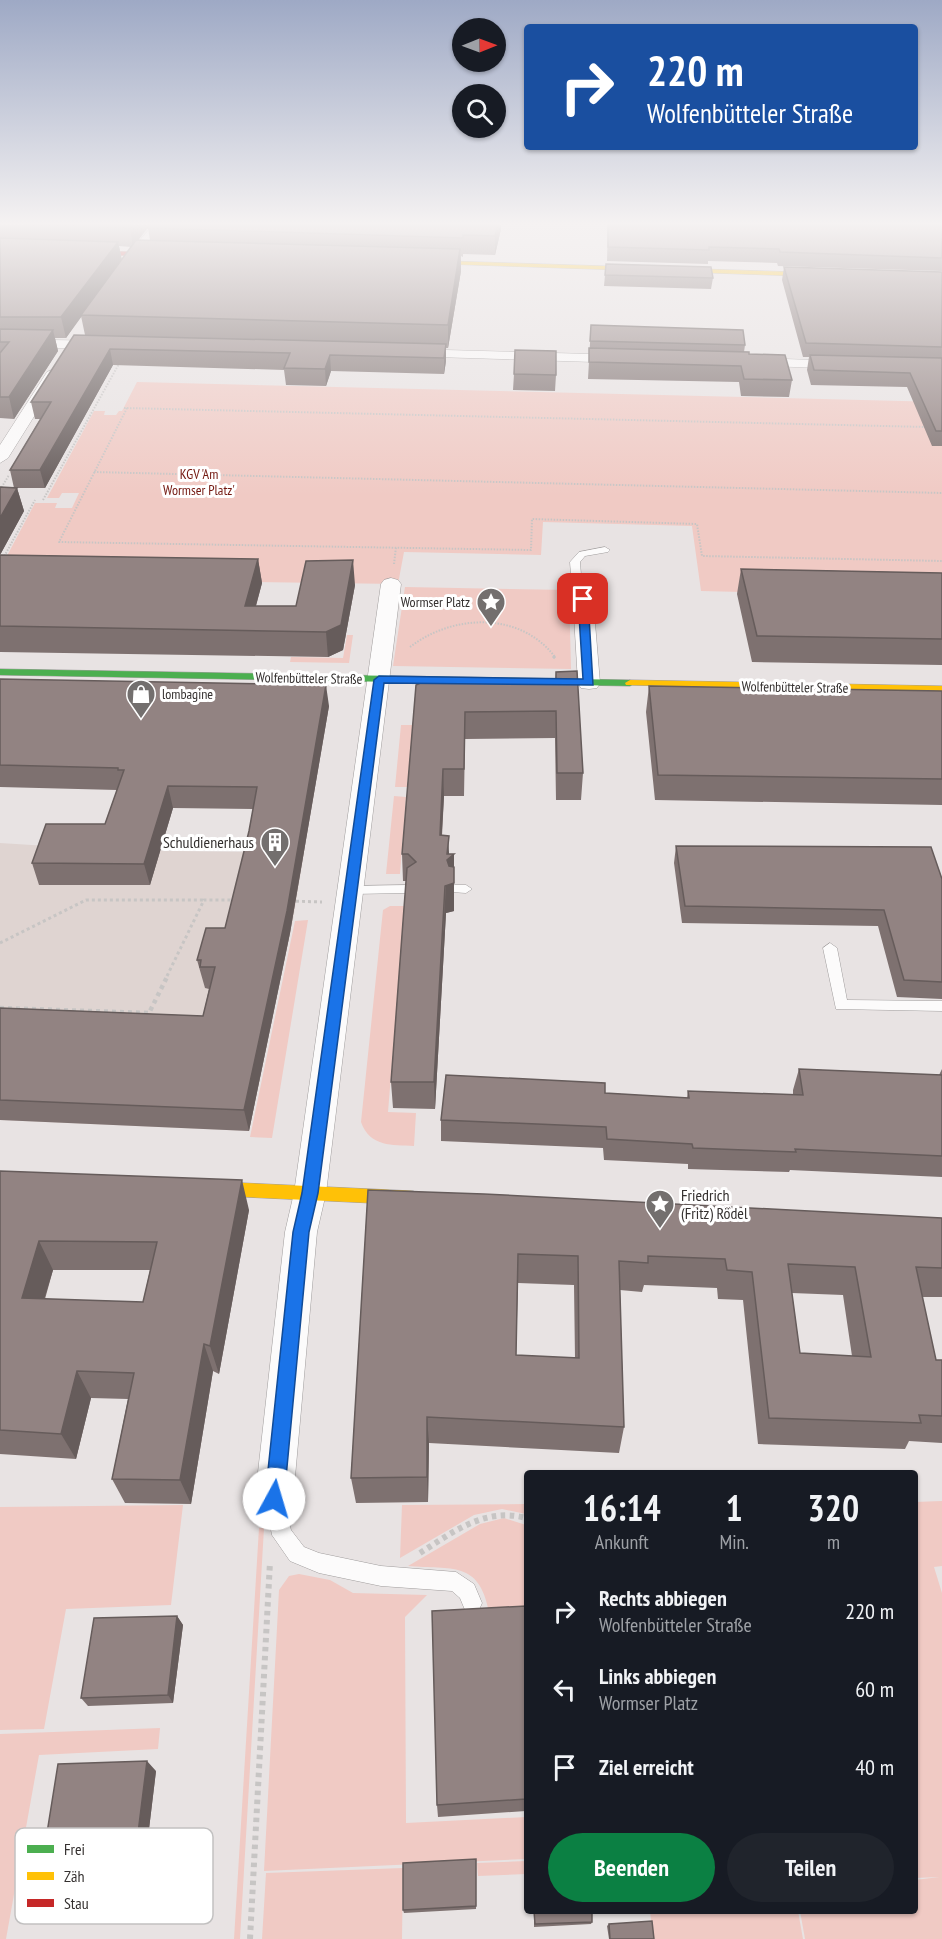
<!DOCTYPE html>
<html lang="de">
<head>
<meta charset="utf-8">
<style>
	body { margin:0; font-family:"PT Sans Narrow",sans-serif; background:#20242c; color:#f1f3f6; height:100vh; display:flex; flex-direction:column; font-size:22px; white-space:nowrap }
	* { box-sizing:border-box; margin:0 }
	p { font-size:20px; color:#9ea1a6 }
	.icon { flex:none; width:33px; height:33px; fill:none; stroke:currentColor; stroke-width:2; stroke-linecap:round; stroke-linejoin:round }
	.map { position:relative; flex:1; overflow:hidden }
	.side { position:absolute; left:524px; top:1470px; width:394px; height:444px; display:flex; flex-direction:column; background:#171b24; border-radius:6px; box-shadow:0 2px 4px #0004 }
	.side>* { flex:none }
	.guide { position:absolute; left:524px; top:24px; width:394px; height:126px; border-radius:6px; box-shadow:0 2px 4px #0004; background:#1a4fa0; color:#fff; overflow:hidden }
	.needle { width:39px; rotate:89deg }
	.buttons { position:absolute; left:452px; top:18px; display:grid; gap:12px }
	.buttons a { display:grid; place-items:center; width:54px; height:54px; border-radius:50%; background:#171b24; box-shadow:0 2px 4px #0004; font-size:30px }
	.pin { position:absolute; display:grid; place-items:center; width:51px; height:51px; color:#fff; margin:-26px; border-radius:12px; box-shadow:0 3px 9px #0006 }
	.me { position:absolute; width:66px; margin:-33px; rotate:6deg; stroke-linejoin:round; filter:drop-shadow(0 0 4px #0008) }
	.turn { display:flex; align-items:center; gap:21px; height:126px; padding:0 24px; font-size:27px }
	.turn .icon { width:78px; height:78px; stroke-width:2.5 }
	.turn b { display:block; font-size:42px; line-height:51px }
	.eta { display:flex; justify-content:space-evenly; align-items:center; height:102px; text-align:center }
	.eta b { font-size:36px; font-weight:600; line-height:42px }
	.primary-button { display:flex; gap:12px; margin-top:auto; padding:12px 24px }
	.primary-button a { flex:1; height:69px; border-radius:36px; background:#0b8043; color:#fff; font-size:24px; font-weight:600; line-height:69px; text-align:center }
	.primary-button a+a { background:#20242c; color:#f1f3f6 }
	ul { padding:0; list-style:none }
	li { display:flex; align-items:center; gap:18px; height:78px; padding:0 24px }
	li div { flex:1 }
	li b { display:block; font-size:22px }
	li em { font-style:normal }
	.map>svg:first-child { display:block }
	.built { fill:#dfd4d1 }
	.green { fill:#f0cac4 }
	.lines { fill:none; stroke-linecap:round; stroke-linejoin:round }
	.lane-casing { stroke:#a09d9d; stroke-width:1 }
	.street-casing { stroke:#a09d9d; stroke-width:1 }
	.fast-casing { stroke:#a09d9d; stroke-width:1 }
	.slow-casing { stroke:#a09d9d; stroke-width:1 }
	.jam-casing { stroke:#a09d9d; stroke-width:1 }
	.path-far3 { stroke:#c7c5c4; stroke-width:2; stroke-dasharray:1.5 1.5; stroke-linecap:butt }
	.path-far2 { stroke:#c7c5c4; stroke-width:3; stroke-dasharray:3 3; stroke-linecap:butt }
	.path-far1 { stroke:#c7c5c4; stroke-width:4.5; stroke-dasharray:4 4; stroke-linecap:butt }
	.path { stroke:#c7c5c4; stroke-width:6; stroke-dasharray:4.5 4.5; stroke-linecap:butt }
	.lane { fill:#fcfbfb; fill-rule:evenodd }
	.street { fill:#fcfbfb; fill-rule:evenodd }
	.fast { fill:#4caf50; fill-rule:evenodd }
	.slow { fill:#ffc107; fill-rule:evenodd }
	.jam { fill:#c62828; fill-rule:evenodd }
	.wall { fill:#7e7170; fill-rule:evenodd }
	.shaded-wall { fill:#665c5b }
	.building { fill:#928382; stroke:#665c5b; stroke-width:1.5; fill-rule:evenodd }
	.route { fill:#1a73e8; stroke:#114b97; stroke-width:1.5 }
	.labels { text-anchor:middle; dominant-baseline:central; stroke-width:6; stroke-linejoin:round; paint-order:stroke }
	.far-park-label { font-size:14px; fill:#731810; stroke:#fff }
	.far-poi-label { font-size:14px; fill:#34302f; stroke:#fff; text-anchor:end }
	.far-street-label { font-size:14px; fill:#34302f; stroke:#fff }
	.poi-label { font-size:16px; fill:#34302f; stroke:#fff; text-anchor:end }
	.key { fill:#fff; stroke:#c2c1c1; stroke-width:1.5 }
	.key-label { font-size:16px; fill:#34302f }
</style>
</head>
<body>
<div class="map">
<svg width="942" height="1939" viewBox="0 0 942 1939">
	<rect width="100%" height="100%" fill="#e8e3e3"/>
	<path class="built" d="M 0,843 L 111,850 L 304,853 L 293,920 L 249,1131 L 0,1120 Z"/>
	<path class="green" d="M 137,382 L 942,402 L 942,597 L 701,591 L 692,526 L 543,522 L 541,555 L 404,552 L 398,584 L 36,579 L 0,569 L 35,503 L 57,503 L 55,508 L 72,508 L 79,493 L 62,493 L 59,498 L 47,498 L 94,411 L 105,411 L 104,415 L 116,415 L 119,411 L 122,411 Z
		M 405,587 L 569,590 L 571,669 L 393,666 Z
		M 347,635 L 353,635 L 349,663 L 290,662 L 291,657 L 343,658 Z
		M 401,725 L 413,725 L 407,787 L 395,787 Z
		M 394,796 L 406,797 L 400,874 L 386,874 Z
		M 390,906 L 405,906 L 388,1112 L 416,1113 L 414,1146 C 392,1145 370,1147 361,1122 L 383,910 Z
		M 308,920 L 272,1138 L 250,1137 L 295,921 Z
		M 942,1501 L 942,1566 L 934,1567 L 942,1593 L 942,1939 L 805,1939 L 800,1911 L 915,1911 L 915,1880 L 939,1877 L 915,1878 L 915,1502 Z
		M 526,1504 L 526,1514 L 502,1509 L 474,1515 L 400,1558 L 402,1505 Z
		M 183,1505 L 171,1605 L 66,1609 L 44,1729 L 0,1730 L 0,1507 Z
		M 504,1518 L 526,1525 L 526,1611 L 489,1612 C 479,1560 452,1570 408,1566 L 480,1524 Z
		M 259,1528 L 264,1528 L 240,1939 L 234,1939 Z
		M 299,1574 L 330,1580 L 353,1593 L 427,1595 L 405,1617 L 406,1823 L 526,1817 L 526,1859 L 264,1871 L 279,1590 L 289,1576 Z
		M 160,1728 L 158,1749 L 39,1755 L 6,1939 L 0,1939 L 0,1734 Z
		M 526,1861 L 526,1874 L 478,1876 L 477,1863 Z
		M 403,1868 L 402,1939 L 262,1939 L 266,1873 Z
		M 650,1911 L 798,1911 L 803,1939 L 653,1939 Z"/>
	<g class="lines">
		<g class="lane-casing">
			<path id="lane" d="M 605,547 L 610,550 L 608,552 L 585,556 L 580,562 L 582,588 L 588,599 L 580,601 L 572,588 L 570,562 L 579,552 Z
				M 409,885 L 415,889 L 409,893 L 351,894 L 345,890 L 351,886 Z
				M 455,885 L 466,885 L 472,889 L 466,893 L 451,892 L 449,889 L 451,886 Z
				M 830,943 L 837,948 L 847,1000 L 942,1001 L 942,1011 L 836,1009 L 823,948 Z
				M 274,1490 L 281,1492 L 291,1530 L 304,1547 L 319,1553 L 381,1566 L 456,1572 L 474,1584 L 482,1603 L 479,1610 L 472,1613 L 465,1610 L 460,1598 L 452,1591 L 381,1586 L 319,1573 L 290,1561 L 272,1535 L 265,1499 L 267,1492 Z"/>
		</g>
		<g class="street-casing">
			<path id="street" d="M 153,225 L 165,225 L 128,272 L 118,272 L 116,269 L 118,266 Z
				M 0,339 L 104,341 L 111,345 L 104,349 L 0,347 Z
				M 409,349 L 626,355 L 633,359 L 626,363 L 404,356 L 402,353 Z
				M 751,358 L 845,361 L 852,365 L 845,369 L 746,365 L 744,362 Z
				M 52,370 L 60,375 L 8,458 L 0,463 L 0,445 L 47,372 Z
				M 391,578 L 398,580 L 401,584 L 326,1193 L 317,1232 L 293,1499 L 287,1512 L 274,1518 L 261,1512 L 255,1499 L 285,1232 L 294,1193 L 381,584 L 384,580 Z
				M 583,593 L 590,595 L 593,599 L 600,683 L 597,688 L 589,689 L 581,688 L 578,683 L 573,599 L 576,595 Z"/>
		</g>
		<g class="fast-casing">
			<path id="fast" d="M 0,669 L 630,680 L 635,683 L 630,686 L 0,675 Z"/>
		</g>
		<g class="slow-casing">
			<path id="slow" d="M 416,260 L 829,273 L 832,275 L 829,277 L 414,263 Z
				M 630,680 L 942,686 L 942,692 L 626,685 L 625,683 Z
				M 201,1181 L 413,1191 L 419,1193 L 421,1198 L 419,1203 L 413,1205 L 201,1195 L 195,1193 L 193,1188 L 195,1183 Z"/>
		</g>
		<g class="jam-casing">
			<path id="jam" d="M 0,248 L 172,253 L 175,255 L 172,257 L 0,252 Z"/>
		</g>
		<path class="path-far3" d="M 124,408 L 926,427
			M 127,408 L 59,542 L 531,550 L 532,519 L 697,524 L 702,556 L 942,561
			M 94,472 L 942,493
			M 0,490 L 9,475
			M 43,500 L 120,362
			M 0,564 L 35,500
			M 394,564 L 396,547
			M 410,647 C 453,614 520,611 555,657"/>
		<path class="path-far2" d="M 553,656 L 556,659
			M 290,901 L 322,902
			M 0,943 L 86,900 L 204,900
			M 167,976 L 204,900 L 235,900"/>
		<path class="path-far1" d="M 0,1008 L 149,1013 L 168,975"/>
		<path class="path" d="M 420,1553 C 453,1532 485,1507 526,1518
			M 250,1939 L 270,1562"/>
		<use href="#lane" class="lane"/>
		<use href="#street" class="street"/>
		<use href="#fast" class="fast"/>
		<use href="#slow" class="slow"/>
		<use href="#jam" class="jam"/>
	</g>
	<path class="wall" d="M 0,225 L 150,225 L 138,240 L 150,240 L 148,228 L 151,225 L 501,225 L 501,229 L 495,255 L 463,254 L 463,257 L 461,256 L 461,271 L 448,348 L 446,348 L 446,361 L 444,374 L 331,371 L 326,386 L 286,385 L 284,370 L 113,365 L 45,488 L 17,488 L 24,511 L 0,555 L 14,488 L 10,470 L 40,419 L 35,419 L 31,402 L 85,335 L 81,316 L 66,338 L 55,338 L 58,351 L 14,419 L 0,418 ZM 119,246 L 131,247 L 122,260 Z
		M 608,225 L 942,225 L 942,271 L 778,266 L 777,263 L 708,261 L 708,264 L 607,261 Z
		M 606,264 L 713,278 L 711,289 L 604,286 Z
		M 784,267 L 942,272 L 942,446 L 932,446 L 907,387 L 811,385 L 807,370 L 809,357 L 803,357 L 782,280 Z
		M 591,325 L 745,345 L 744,352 L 792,380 L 789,397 L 741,396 L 739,382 L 588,379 Z
		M 514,374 L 556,375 L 555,391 L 513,390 Z
		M 0,555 L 258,559 L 262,583 L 256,606 L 296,606 L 355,585 L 343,650 L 328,657 L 0,652 Z
		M 741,569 L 942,573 L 942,665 L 752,662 L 737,594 Z
		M 556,672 L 583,773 L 581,800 L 556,800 L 555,738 L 465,739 L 464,796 L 444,796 L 442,836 L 449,854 L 454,854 L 454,911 L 446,913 L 435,1109 L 393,1108 L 391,1082 L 406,881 L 403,881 L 402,854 L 416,685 L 555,683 Z
		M 0,679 L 329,706 L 290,933 L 249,1131 L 0,1120 L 0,1008 L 203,1016 L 209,989 L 205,988 L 197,960 L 225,928 L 249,831 L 253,809 L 173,808 L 150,885 L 39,885 L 32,863 L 105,824 L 117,790 L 0,787 Z
		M 649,686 L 942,691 L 942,805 L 655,800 L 646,712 Z
		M 676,846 L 942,879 L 942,999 L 897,997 L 878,926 L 682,923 L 674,863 Z
		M 799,1069 L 939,1075 L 942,1069 L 942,1177 L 790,1170 L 789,1172 L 688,1169 L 688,1164 L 604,1160 L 603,1148 L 441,1141 L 441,1120 L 605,1093 L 687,1098 L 688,1091 L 793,1095 L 793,1090 Z
		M 0,1171 L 249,1210 L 219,1374 L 213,1371 L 191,1504 L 125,1503 L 112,1479 L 128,1399 L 91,1398 L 76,1459 L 0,1454 ZM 53,1270 L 150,1270 L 143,1302 L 45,1299 Z
		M 368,1190 L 942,1218 L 942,1297 L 922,1297 L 936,1360 L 942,1360 L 942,1443 L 909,1441 L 905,1449 L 758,1444 L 743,1300 L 718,1299 L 717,1288 L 644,1285 L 642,1292 L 620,1290 L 624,1427 L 619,1453 L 429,1443 L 428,1502 L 356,1503 L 351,1478 ZM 518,1283 L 574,1285 L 575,1358 L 516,1355 ZM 792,1293 L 843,1295 L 852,1356 L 800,1353 Z
		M 526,1606 L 526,1811 L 438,1817 L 437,1805 Z
		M 177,1616 L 183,1625 L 173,1703 L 88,1706 L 81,1698 Z
		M 156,1771 L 139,1912 L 47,1915 L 35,1908 Z
		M 476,1859 L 476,1909 L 404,1913 L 403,1910 Z
		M 534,1911 L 592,1911 L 592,1922 L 591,1924 L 534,1927 Z
		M 609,1924 L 654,1939 L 609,1939 L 607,1926 Z"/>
	<path class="shaded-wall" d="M 132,225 L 150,225 L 133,247 L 130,228 Z
		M 498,225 L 501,225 L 501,229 L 495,255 L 495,236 Z
		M 118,242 L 122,261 L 66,338 L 61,317 Z
		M 460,249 L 461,271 L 448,348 L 448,325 Z
		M 53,330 L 58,351 L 14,419 L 9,397 Z
		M 446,344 L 446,361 L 444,374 L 444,358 Z
		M 110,349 L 113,365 L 45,488 L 40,470 Z
		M 330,355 L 331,371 L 326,386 L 325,369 Z
		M 17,488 L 24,511 L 0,555 L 0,518 Z
		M 258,559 L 262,583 L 249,631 L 245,606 Z
		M 353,560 L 355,585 L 343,650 L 328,657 L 326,632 Z
		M 326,685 L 329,706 L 290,933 L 249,1131 L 244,1110 Z
		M 443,769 L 444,796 L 440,863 L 440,835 Z
		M 168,786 L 173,808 L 150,885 L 144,864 Z
		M 449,836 L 449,858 L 454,854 L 454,911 L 446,913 L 435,1109 L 434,1082 Z
		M 242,1180 L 249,1210 L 219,1374 L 210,1346 Z
		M 39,1241 L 53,1270 L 36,1326 L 22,1298 Z
		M 204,1344 L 213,1371 L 191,1504 L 180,1480 Z
		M 77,1371 L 91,1398 L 76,1459 L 61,1434 Z
		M 427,1417 L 429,1443 L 428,1502 L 427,1477 Z
		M 177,1616 L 183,1625 L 173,1703 L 168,1695 Z
		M 147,1761 L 156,1771 L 139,1912 L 129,1905 Z"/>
	<path class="building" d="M 25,225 L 132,225 L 130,228 Z
		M 151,225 L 498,225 L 495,236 L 463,235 L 463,238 L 148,228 Z
		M 608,225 L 942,225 L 942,258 L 780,252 L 779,249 L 709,247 L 709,250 L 608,247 Z
		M 0,238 L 118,242 L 61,317 L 0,317 Z
		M 136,240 L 460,249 L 448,325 L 81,315 Z
		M 606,264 L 711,267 L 713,278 L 605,275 Z
		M 784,267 L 942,272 L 942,347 L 806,343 Z
		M 591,325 L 743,330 L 745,345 L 590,341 Z
		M 0,329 L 53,330 L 9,397 L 0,397 L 0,353 L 9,342 L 0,342 Z
		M 74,335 L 446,344 L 444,358 L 330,355 L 325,369 L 284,368 L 290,353 L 110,349 L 40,470 L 10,470 L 51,402 L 31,402 Z
		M 589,348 L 749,352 L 749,354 L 785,355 L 792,380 L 744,379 L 741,366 L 589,362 Z
		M 515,350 L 556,351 L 556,375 L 514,374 Z
		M 810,355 L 942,358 L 942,431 L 936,431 L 910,373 L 814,370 Z
		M 0,487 L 17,488 L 0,518 Z
		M 0,555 L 258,559 L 245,606 L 296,606 L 306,561 L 353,560 L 341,625 L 326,632 L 0,626 Z
		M 741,569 L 942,573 L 942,639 L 757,636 Z
		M 577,671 L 583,773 L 557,773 L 556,711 L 465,712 L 464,769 L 443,769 L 440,835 L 449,836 L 447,854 L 454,854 L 447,860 L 449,866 L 454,867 L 454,883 L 445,886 L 434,1082 L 391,1082 L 407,868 L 416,862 L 408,854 L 402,854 L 416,685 L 425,681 L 556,683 L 556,672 Z
		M 0,679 L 326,685 L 287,911 L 244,1110 L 0,1100 L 0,1008 L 203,1016 L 215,967 L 200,967 L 201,960 L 197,960 L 206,928 L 225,928 L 249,831 L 257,787 L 168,786 L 144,864 L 32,863 L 46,824 L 105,824 L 124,770 L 118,770 L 118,768 L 0,765 Z
		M 649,686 L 942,691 L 942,779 L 658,775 Z
		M 676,846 L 931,847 L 942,879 L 942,982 L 904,980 L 884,910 L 685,906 Z
		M 799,1069 L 942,1075 L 942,1156 L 795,1149 L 796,1152 L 693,1148 L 692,1144 L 607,1139 L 606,1127 L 441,1120 L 446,1075 L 605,1083 L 605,1093 L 689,1098 L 688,1091 L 803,1095 Z
		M 0,1171 L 242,1180 L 210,1346 L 204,1344 L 180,1480 L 112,1479 L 134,1373 L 77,1371 L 61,1434 L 0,1430 ZM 39,1241 L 157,1242 L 143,1302 L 22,1298 Z
		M 368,1190 L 484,1194 L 942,1218 L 942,1268 L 916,1267 L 936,1360 L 942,1360 L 942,1416 L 919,1415 L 921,1423 L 769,1418 L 752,1272 L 727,1270 L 725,1259 L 648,1256 L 648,1263 L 619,1261 L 624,1427 L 427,1417 L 427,1477 L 351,1478 ZM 518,1254 L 578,1256 L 579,1358 L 516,1355 ZM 788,1264 L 855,1267 L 871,1357 L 800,1353 Z
		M 526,1606 L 526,1799 L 437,1805 L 432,1611 Z
		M 177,1616 L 168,1695 L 81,1698 L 94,1618 Z
		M 147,1761 L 129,1905 L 35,1908 L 58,1764 Z
		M 476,1859 L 476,1906 L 403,1910 L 403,1863 Z
		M 534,1911 L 592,1911 L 592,1922 L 535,1924 Z
		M 652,1921 L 654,1939 L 610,1939 L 609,1924 Z"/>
	<linearGradient id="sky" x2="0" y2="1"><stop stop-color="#9ea9c5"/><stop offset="0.45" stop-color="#f5f2f2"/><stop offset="1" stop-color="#f5f2f2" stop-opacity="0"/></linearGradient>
	<rect width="942" height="496" fill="url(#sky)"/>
	<path class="route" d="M 583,596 L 588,599 L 593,685 L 384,683 L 318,1193 L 309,1232 L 284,1499 L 281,1506 L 274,1508 L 267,1506 L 265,1499 L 293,1232 L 302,1193 L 374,680 L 379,676 L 583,679 L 578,599 Z"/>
	<defs>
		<g id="sight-pin" transform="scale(1.5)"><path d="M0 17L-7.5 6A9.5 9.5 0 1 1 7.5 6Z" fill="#736f6e" stroke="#fff"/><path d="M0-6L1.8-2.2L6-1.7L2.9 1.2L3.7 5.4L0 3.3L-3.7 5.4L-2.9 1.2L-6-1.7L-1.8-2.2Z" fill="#fff"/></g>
		<g id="shop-pin" transform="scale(1.5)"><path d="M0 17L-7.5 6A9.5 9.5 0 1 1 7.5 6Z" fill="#736f6e" stroke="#fff"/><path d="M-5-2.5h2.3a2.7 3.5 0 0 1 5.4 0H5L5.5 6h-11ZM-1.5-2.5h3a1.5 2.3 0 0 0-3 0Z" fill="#fff"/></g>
		<g id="building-pin" transform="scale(1.5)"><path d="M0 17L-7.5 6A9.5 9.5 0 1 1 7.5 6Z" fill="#736f6e" stroke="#fff"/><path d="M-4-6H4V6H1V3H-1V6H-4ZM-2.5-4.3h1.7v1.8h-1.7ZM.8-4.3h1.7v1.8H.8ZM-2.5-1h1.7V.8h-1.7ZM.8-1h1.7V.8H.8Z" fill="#fff"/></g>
	</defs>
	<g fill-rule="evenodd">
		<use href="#sight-pin" x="491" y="602"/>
		<use href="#shop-pin" x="141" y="694"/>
		<use href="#building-pin" x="275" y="842"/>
		<use href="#sight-pin" x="660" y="1204"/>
	</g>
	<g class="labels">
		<g class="far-park-label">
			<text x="199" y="474">KGV 'Am<tspan x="199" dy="16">Wormser Platz'</tspan></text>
		</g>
		<g class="far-poi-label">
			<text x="470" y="602">Wormser Platz</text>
			<text x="162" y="694" text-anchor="start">lombagine</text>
		</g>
		<g class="far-street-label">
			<text transform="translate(309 678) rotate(1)">Wolfenbütteler Straße</text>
			<text transform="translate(795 687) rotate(1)">Wolfenbütteler Straße</text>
		</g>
		<g class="poi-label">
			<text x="254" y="842">Schuldienerhaus</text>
			<text x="681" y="1195" text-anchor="start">Friedrich<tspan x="681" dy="18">(Fritz) Rödel</tspan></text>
		</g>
	</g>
	<rect x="15" y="1828" width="198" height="96" rx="9" class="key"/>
	<rect x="27" y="1845" width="27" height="8" fill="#4caf50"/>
	<rect x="27" y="1872" width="27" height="8" fill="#ffc107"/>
	<rect x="27" y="1899" width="27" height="8" fill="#c62828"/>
	<g class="key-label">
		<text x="64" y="1855">Frei</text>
		<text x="64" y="1882">Zäh</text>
		<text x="64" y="1909">Stau</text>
	</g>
</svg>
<div class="buttons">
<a><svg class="needle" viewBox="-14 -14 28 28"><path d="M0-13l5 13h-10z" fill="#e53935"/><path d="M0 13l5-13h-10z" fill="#9ea1a6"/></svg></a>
<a><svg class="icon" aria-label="search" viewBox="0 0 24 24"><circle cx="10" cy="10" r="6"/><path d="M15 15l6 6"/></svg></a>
</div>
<div class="pin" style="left:583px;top:599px;background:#d93025"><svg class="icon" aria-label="arrive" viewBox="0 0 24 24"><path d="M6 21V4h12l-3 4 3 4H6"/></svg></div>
<svg class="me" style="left:274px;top:1499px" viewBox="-20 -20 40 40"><circle r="19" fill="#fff"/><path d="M0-13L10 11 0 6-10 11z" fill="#1a73e8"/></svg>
<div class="guide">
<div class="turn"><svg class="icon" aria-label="right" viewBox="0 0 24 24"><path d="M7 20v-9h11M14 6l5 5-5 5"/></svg><div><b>220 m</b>Wolfenbütteler Straße</div></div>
</div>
<section class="side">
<div class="eta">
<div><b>16:14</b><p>Ankunft</p></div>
<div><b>1</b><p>Min.</p></div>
<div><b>320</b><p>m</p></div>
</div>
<ul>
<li><svg class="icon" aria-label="right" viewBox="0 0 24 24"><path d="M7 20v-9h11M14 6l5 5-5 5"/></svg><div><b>Rechts abbiegen</b><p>Wolfenbütteler Straße</p></div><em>220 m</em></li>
<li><svg class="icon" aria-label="left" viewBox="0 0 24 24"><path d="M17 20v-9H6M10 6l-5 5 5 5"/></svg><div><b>Links abbiegen</b><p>Wormser Platz</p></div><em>60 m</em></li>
<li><svg class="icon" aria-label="arrive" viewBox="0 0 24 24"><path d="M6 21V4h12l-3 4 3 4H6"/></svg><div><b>Ziel erreicht</b></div><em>40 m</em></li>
</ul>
<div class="primary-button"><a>Beenden</a><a>Teilen</a></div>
</section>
</div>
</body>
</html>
